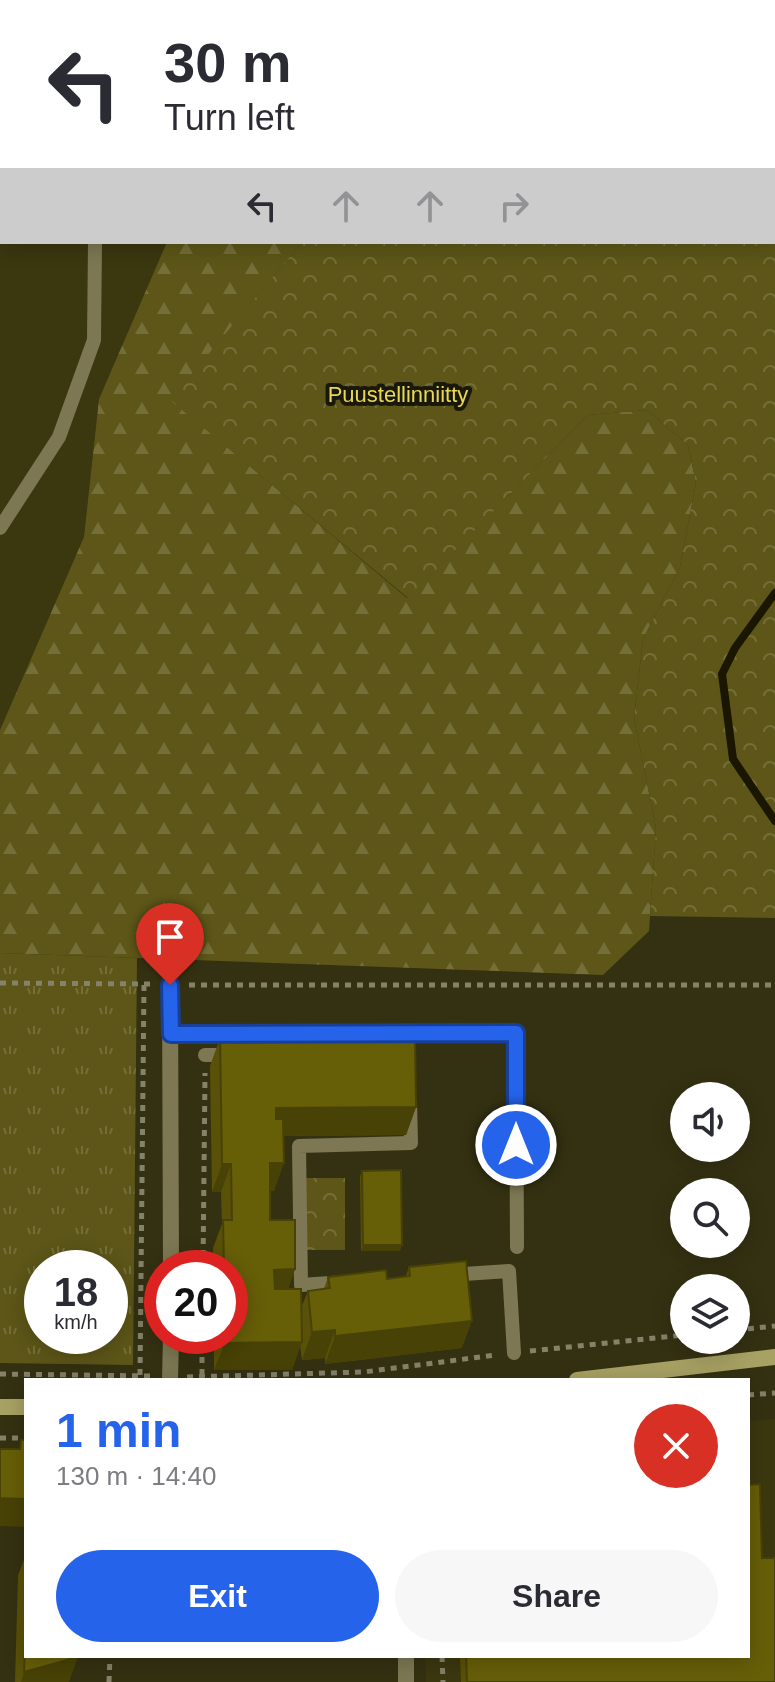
<!DOCTYPE html>
<html lang="en">
<head>
<meta charset="utf-8">
<style>
	body { margin:0; font-family:Helvetica,sans-serif; background:#f7f7f7; color:#2b2b33; height:100vh; display:flex; flex-direction:column; font-size:30px; white-space:nowrap }
	* { box-sizing:border-box; margin:0 }
	p { font-size:26px; color:#7c7c81 }
	.icon { flex:none; width:44px; height:44px; fill:none; stroke:currentColor; stroke-width:2; stroke-linecap:round; stroke-linejoin:round }
	.map { position:relative; flex:1; overflow:hidden }
	.details { position:absolute; left:24px; top:1378px; width:726px; height:280px; display:flex; flex-direction:column; background:#fff; border-radius:0px; box-shadow:0 4px 20px #0003 }
	.details>* { flex:none }
	.guide { position:absolute; left:0px; top:0px; width:776px; height:244px; box-shadow:0 4px 20px #0003; background:#fff; color:#2b2b33; overflow:hidden }
	.tools { position:absolute; left:670px; top:1082px; display:grid; gap:16px }
	.tools a { display:grid; place-items:center; width:80px; height:80px; border-radius:50%; background:#fff; box-shadow:0 4px 20px #0003; font-size:40px }
	.speed { position:absolute; left:24px; top:1250px; display:flex; gap:16px; font-size:40px; font-weight:700; text-align:center }
	.speed>* { display:grid; place-content:center; width:104px; height:104px; border-radius:50%; background:#fff; box-shadow:0 4px 20px #0003; line-height:1 }
	.speed small { font-size:20px; font-weight:400 }
	.speed .limit { border:12px solid #d22; background:#fff; color:#111 }
	.pin { position:absolute; display:grid; place-items:center; width:68px; height:68px; color:#fff; margin:-82px -34px; border-radius:50% 50% 50% 0; rotate:-45deg; box-shadow:0 0 8px #0007 }
	.pin .icon { rotate:45deg }
	.me { position:absolute; width:88px; margin:-44px; rotate:0deg; stroke-linejoin:round; filter:drop-shadow(0 0 6px #0008) }
	.turn { display:flex; align-items:center; gap:28px; height:168px; padding:0 32px; font-size:36px }
	.turn .icon { width:104px; height:104px; stroke-width:2.5 }
	.turn b { display:block; font-size:56px; line-height:68px }
	.lanes { display:flex; align-items:center; height:76px; padding:0 32px; background:#0003; justify-content:center; gap:40px; direction:ltr }
	.lanes .off { opacity:.35 }
	.round { display:grid; place-items:center; flex:none; width:84px; height:84px; border-radius:42px; background:#f7f7f7 }
	.overview { display:flex; align-items:center; justify-content:space-between; height:136px; padding:0 32px }
	h1 { font-size:48px; font-weight:800; line-height:60px; color:#2563eb }
	.button { display:flex; gap:16px; margin-top:auto; padding:16px 32px }
	.button a { flex:1; height:92px; border-radius:48px; background:#2563eb; color:#fff; font-size:32px; font-weight:800; line-height:92px; text-align:center }
	.button a+a { background:#f7f7f7; color:#2b2b33 }
	.map>svg:first-child { display:block }
	.built { fill:#3b370f }
	.grass { fill:url(#grass-tufts); fill-rule:evenodd }
	.forest { fill:url(#forest-firs) }
	.park { fill:url(#park-crowns) }
	.lines { fill:none; stroke-linecap:round; stroke-linejoin:round }
	.stream { stroke:#1a1600; stroke-width:8 }
	.path { stroke:#848269; stroke-width:5; stroke-dasharray:6 6; stroke-linecap:butt }
	.lane { stroke:#7d7853; stroke-width:14 }
	.street { stroke:#7d7853; stroke-width:16 }
	.secondary { stroke:#a8a164; stroke-width:16 }
	.primary { stroke:#cac170; stroke-width:20 }
	.wall { fill:#595107 }
	.shaded-wall { fill:#484206 }
	.building { fill:#675e08; stroke:#484206; stroke-width:2 }
	.route-casing { stroke:#184099; stroke-width:20 }
	.route { stroke:#2563eb; stroke-width:14 }
	.labels { text-anchor:middle; dominant-baseline:central; stroke-width:8; stroke-linejoin:round; paint-order:stroke }
	.park-label { font-size:22px; fill:#e8d854; stroke:#1a180b }
</style>
</head>
<body>
<div class="map">
<svg width="775" height="1682" viewBox="0 0 775 1682">
	<defs>
		<pattern id="grass-tufts" width="24" height="20" patternUnits="userSpaceOnUse" patternTransform="scale(2)"><rect width="24" height="20" fill="#5d5618"/><path d="M3 7l-1-3M5 7V3M7 7l1-3M15 17l-1-3M17 17v-4M19 17l1-3" fill="none" stroke="#746e39"/></pattern>
		<pattern id="forest-firs" width="22" height="20" patternUnits="userSpaceOnUse" patternTransform="scale(2)"><rect width="22" height="20" fill="#5d5618"/><path d="M5 1l3.5 6h-7zM16 11l3.5 6h-7z" fill="#746e39"/></pattern>
		<pattern id="park-crowns" width="20" height="18" patternUnits="userSpaceOnUse" patternTransform="scale(2)"><rect width="20" height="18" fill="#5d5618"/><path d="M2 6a3 3 0 1 1 6 0M12 15a3 3 0 1 1 6 0" fill="none" stroke="#746e39"/></pattern>
	</defs>
	<rect width="100%" height="100%" fill="#343112"/>
	<path class="built" d="M 0,170 L 2,242 L 167,242 L 99,399 L 84,537 L 0,730 Z
		M 775,1419 L 775,1682 L 426,1682 L 425,1656 L 748,1656 L 748,1421 Z"/>
	<path class="grass" d="M 35,0 L 416,0 L 444,2 L 14,2 Z
		M 0,953 L 137,958 L 133,1365 L 0,1363 ZM 42,1268 L 110,1268 L 110,1336 L 42,1336 Z"/>
	<path class="forest" d="M 167,242 L 302,242 L 171,400 L 407,598 L 588,415 L 647,410 L 688,445 L 696,483 L 680,567 L 643,639 L 634,718 L 656,828 L 649,931 L 603,975 L 0,953 L 0,730 L 84,537 L 99,399 Z"/>
	<path class="park" d="M 775,151 L 775,918 L 650,916 L 656,828 L 634,718 L 643,639 L 680,567 L 696,483 L 688,445 L 647,410 L 588,415 L 408,598 L 170,400 L 302,242 L 774,242 Z
		M 299,1178 L 345,1178 L 345,1250 L 299,1250 Z"/>
	<g class="lines">
		<path class="stream" d="M 775,593 L 735,648 L 722,674 L 733,759 L 775,821"/>
		<path class="path" d="M 176,2 L 176,0
			M 0,20 L 2,19
			M 774,47 L 775,47
			M 0,983 L 151,984
			M 189,985 L 775,985
			M 203,1268 L 205,1073
			M 736,1330 L 775,1326
			M 530,1351 L 684,1335
			M 0,1374 L 153,1376
			M 140,1375 L 144,984
			M 202,1375 L 202,1336
			M 187,1377 L 364,1372 L 496,1355
			M 748,1395 L 775,1393
			M 0,1438 L 26,1438
			M 442,1656 L 443,1682
			M 109,1682 L 110,1656"/>
		<path class="lane" d="M 0,211 L 2,211
			M 0,528 L 59,437 L 94,340 L 95,242
			M 171,1034 L 516,1033 L 517,1247
			M 205,1055 L 231,1055
			M 449,1275 L 509,1271 L 514,1353
			M 344,1282 L 301,1285 L 299,1146 L 411,1143 L 410,1102"/>
		<path class="street" d="M 170,985 L 171,1268
			M 170,1380 L 171,1336
			M 406,1682 L 406,1656"/>
		<path class="secondary" d="M 577,1380 L 775,1357
			M 0,1407 L 26,1407"/>
		<path class="primary" d="M 0,82 L 2,82
			M 774,108 L 775,108"/>
	</g>
	<path class="wall" d="M 220,1038 L 416,1107 L 406,1135 L 284,1136 L 274,1191 L 270,1191 L 270,1220 L 295,1269 L 288,1289 L 301,1308 L 308,1291 L 324,1289 L 328,1277 L 387,1279 L 406,1276 L 409,1267 L 462,1348 L 325,1364 L 325,1358 L 302,1360 L 300,1345 L 292,1370 L 214,1370 L 214,1336 L 230,1336 L 230,1268 L 213,1268 L 213,1248 L 222,1224 L 221,1192 L 212,1192 L 210,1066 Z
		M 362,1171 L 400,1251 L 361,1251 L 360,1176 Z
		M 26,1555 L 26,1656 L 69,1682 L 15,1682 L 18,1575 Z
		M 762,1558 L 775,1682 L 461,1682 L 460,1656 L 748,1656 Z"/>
	<path class="shaded-wall" d="M 416,1107 L 406,1135 L 266,1136 L 276,1108 Z
		M 270,1163 L 284,1163 L 274,1191 L 260,1191 Z
		M 222,1164 L 231,1164 L 221,1192 L 212,1192 Z
		M 363,1245 L 402,1245 L 400,1251 L 361,1251 Z
		M 295,1269 L 285,1297 L 264,1297 L 274,1270 Z
		M 472,1321 L 462,1348 L 325,1364 L 335,1336 Z
		M 335,1330 L 325,1358 L 302,1360 L 312,1332 Z
		M 302,1342 L 292,1370 L 214,1370 L 225,1343 Z
		M 0,1498 L 26,1499 L 26,1527 L 0,1526 Z
		M 78,1657 L 69,1682 L 21,1682 L 24,1672 Z"/>
	<path class="building" d="M 415,1036 L 416,1107 L 276,1108 L 276,1119 L 283,1119 L 284,1163 L 270,1163 L 270,1220 L 295,1220 L 295,1269 L 274,1270 L 275,1289 L 301,1289 L 302,1342 L 225,1343 L 224,1336 L 230,1336 L 230,1268 L 224,1268 L 223,1220 L 232,1220 L 231,1164 L 222,1164 L 220,1038 Z
		M 401,1170 L 402,1245 L 363,1245 L 362,1171 Z
		M 466,1261 L 472,1321 L 335,1336 L 335,1330 L 312,1332 L 308,1291 L 330,1288 L 328,1277 L 386,1270 L 387,1279 L 410,1276 L 409,1267 Z
		M 21,1440 L 26,1440 L 26,1499 L 0,1498 L 0,1449 L 20,1449 Z
		M 760,1484 L 762,1558 L 775,1558 L 775,1682 L 467,1682 L 466,1656 L 748,1656 L 748,1485 Z
		M 26,1620 L 26,1656 L 78,1656 L 78,1657 L 24,1672 Z"/>
	<g class="lines">
		<g class="route-casing">
			<path id="route" d="M 170,985 L 171,1034 L 516,1033 L 516,1145"/>
		</g>
		<use href="#route" class="route"/>
	</g>
	<g class="labels">
		<g class="park-label">
			<text x="398" y="394">Puustellinniitty</text>
		</g>
	</g>
</svg>
<div class="tools">
<a><svg class="icon" aria-label="sound" viewBox="0 0 24 24"><path d="M4 9h4l5-4v14l-5-4H4zM17 9q2 3 0 6"/></svg></a>
<a><svg class="icon" aria-label="search" viewBox="0 0 24 24"><circle cx="10" cy="10" r="6"/><path d="M15 15l6 6"/></svg></a>
<a><svg class="icon" aria-label="layers" viewBox="0 0 24 24"><path d="M12 4l9 5-9 5-9-5zM3 14l9 5 9-5"/></svg></a>
</div>
<div class="speed"><div>18<small>km/h</small></div><div class="limit">20</div></div>
<div class="pin" style="left:170px;top:985px;background:#d93025"><svg class="icon" aria-label="arrive" viewBox="0 0 24 24"><path d="M6 21V4h12l-3 4 3 4H6"/></svg></div>
<svg class="me" style="left:516px;top:1145px" viewBox="-20 -20 40 40"><circle r="17" fill="#2563eb" stroke="#fff" stroke-width="3"/><path d="M0-11L8 9 0 5-8 9z" fill="#fff"/></svg>
<div class="guide">
<div class="turn"><svg class="icon" aria-label="left" viewBox="0 0 24 24"><path d="M17 20v-9H6M10 6l-5 5 5 5"/></svg><div><b>30 m</b>Turn left</div></div>
<div class="lanes"><svg class="icon" aria-label="left" viewBox="0 0 24 24"><path d="M17 20v-9H6M10 6l-5 5 5 5"/></svg><svg class="icon off" aria-label="ahead" viewBox="0 0 24 24"><path d="M12 20V5M6 11l6-6 6 6"/></svg><svg class="icon off" aria-label="ahead" viewBox="0 0 24 24"><path d="M12 20V5M6 11l6-6 6 6"/></svg><svg class="icon off" aria-label="right" viewBox="0 0 24 24"><path d="M7 20v-9h11M14 6l5 5-5 5"/></svg></div>
</div>
<section class="details">
<div class="overview"><div><h1>1 min</h1><p>130 m · 14:40</p></div><a class="round" style="background:#d93025;color:#fff"><svg class="icon" aria-label="close" viewBox="0 0 24 24"><path d="M6 6l12 12M18 6L6 18"/></svg></a></div>
<div class="button"><a>Exit</a><a>Share</a></div>
</section>
</div>
</body>
</html>
